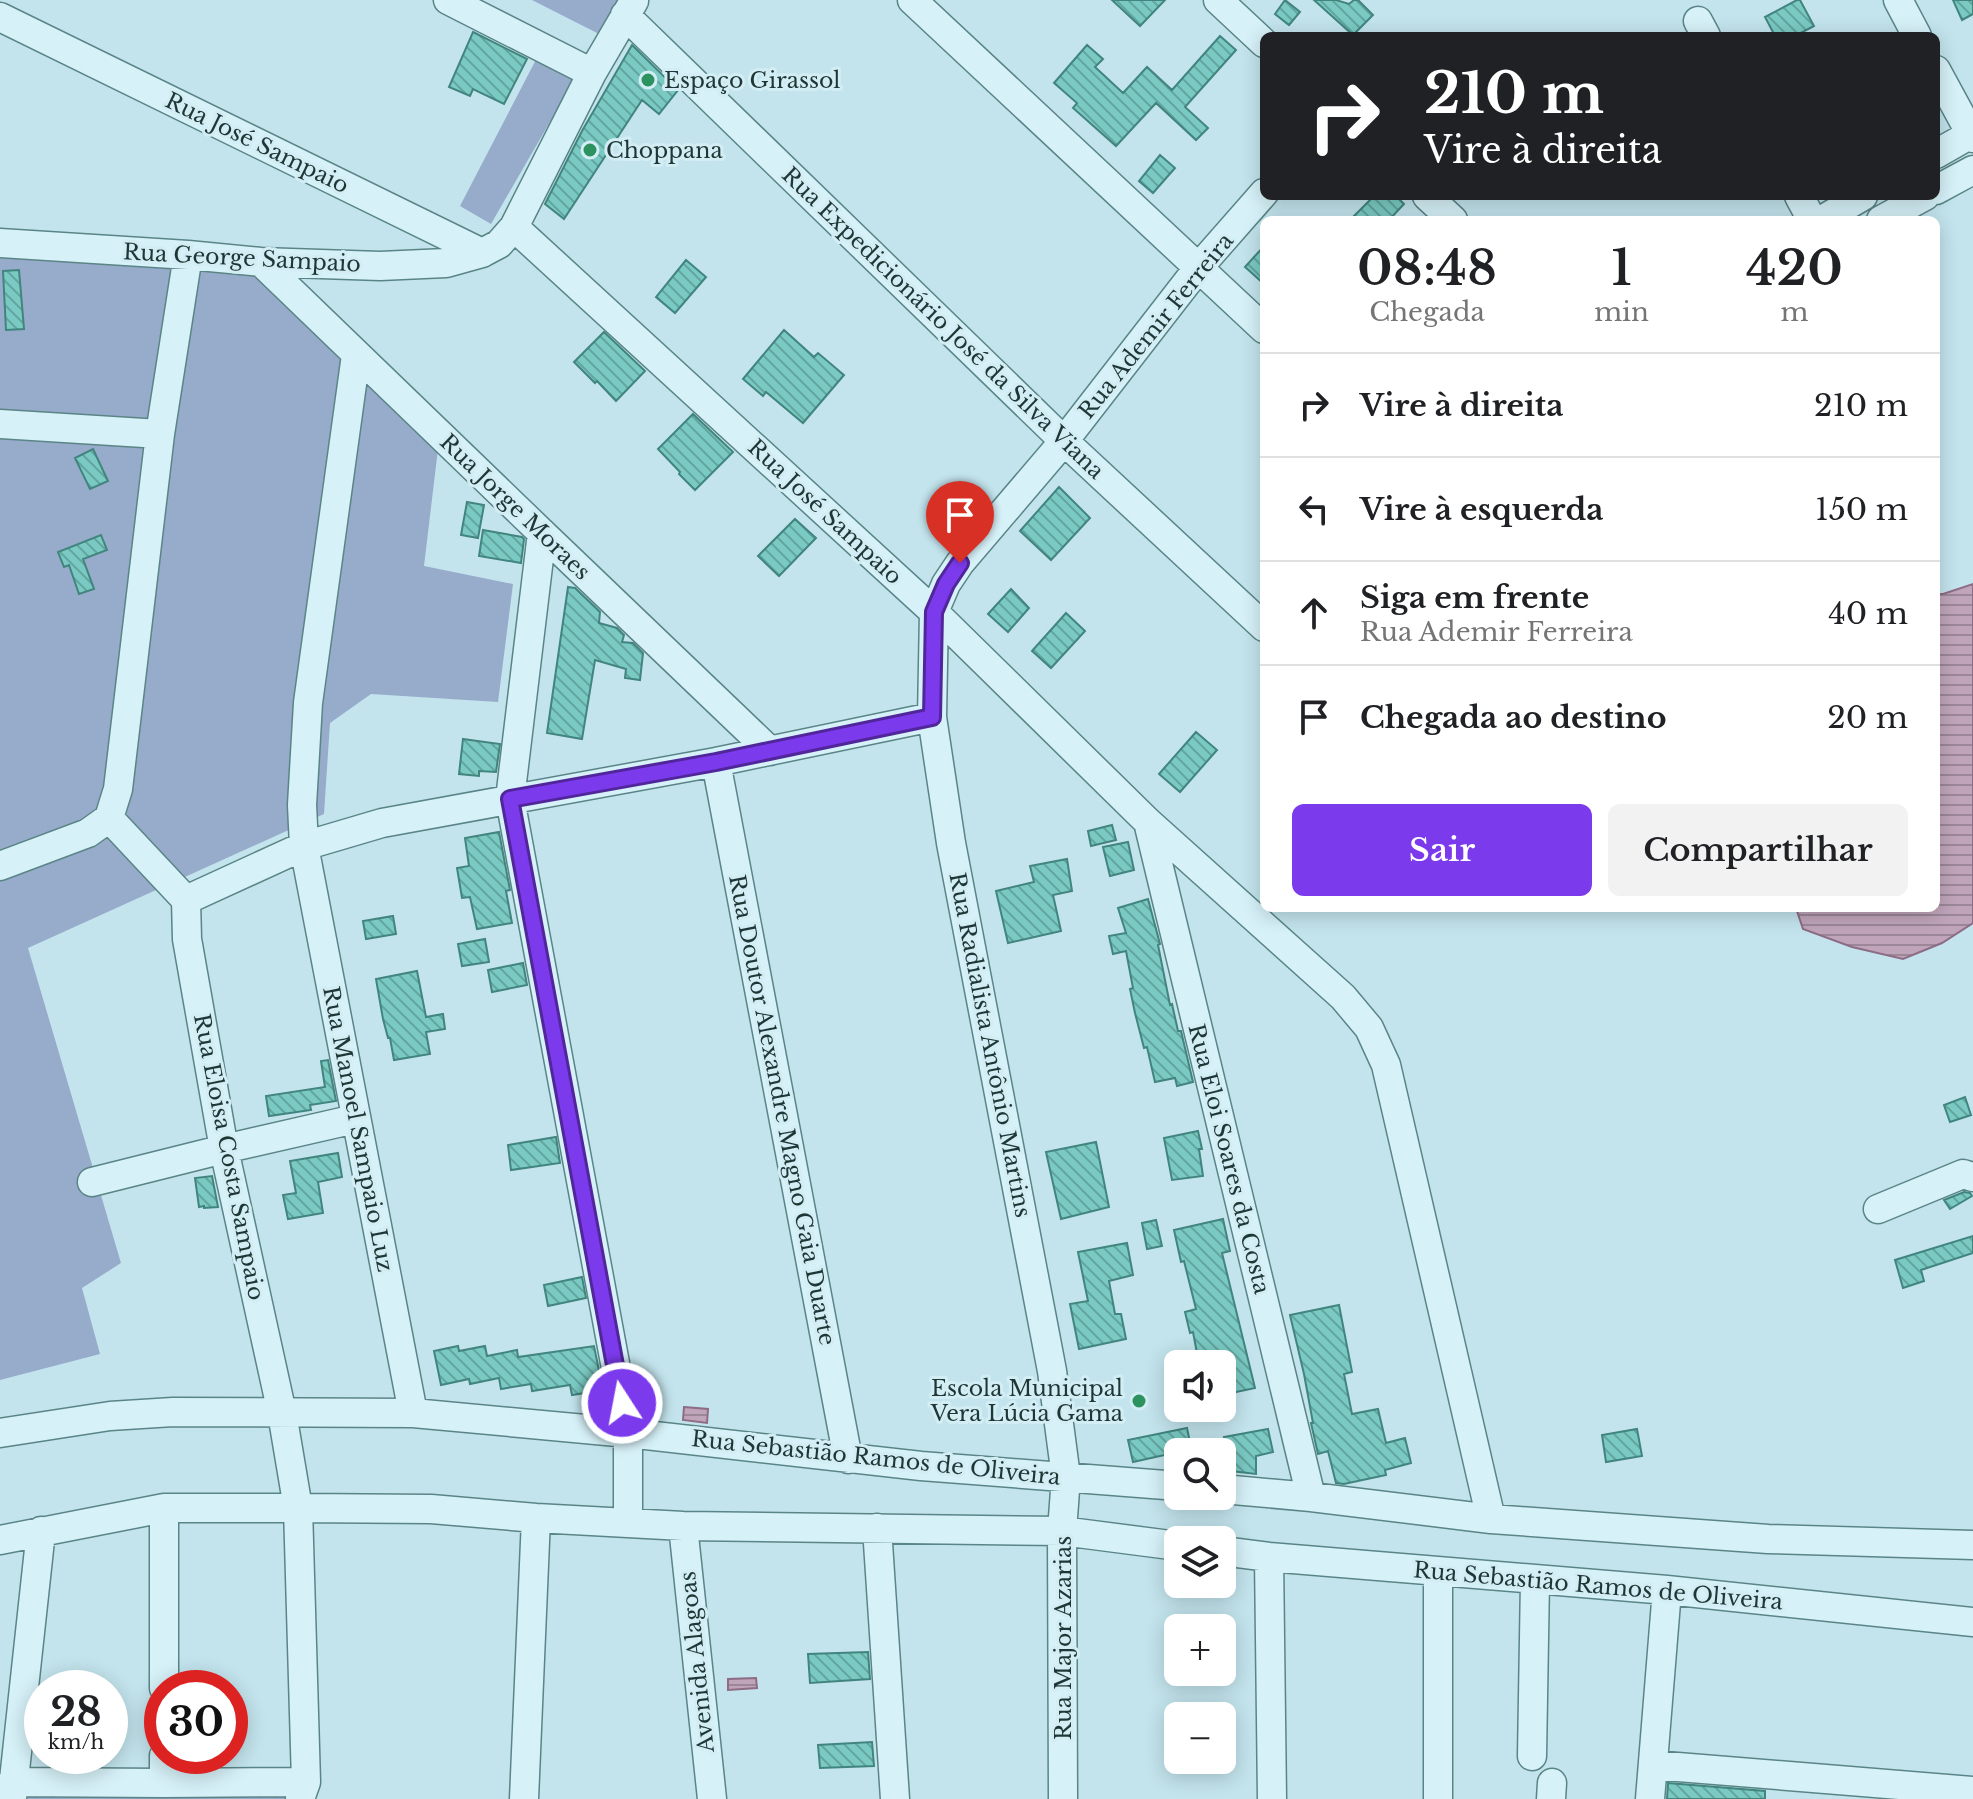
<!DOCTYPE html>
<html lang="pt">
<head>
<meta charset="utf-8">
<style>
	body { margin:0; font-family:"Libre Baskerville",serif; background:#f2f2f2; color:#202124; height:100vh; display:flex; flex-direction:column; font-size:30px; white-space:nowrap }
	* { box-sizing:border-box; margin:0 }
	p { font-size:26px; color:#757577 }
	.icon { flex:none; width:44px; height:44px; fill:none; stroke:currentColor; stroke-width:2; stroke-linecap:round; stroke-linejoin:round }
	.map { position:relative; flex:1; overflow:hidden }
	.side { position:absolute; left:1260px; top:216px; width:680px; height:696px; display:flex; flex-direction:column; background:#fff; border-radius:12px; box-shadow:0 4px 20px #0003 }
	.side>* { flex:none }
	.top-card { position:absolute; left:1260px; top:32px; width:680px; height:168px; border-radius:12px; box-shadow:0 4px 20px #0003; background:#202124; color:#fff; overflow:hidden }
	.buttons { position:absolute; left:1164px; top:1350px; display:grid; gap:16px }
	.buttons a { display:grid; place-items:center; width:72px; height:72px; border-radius:12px; background:#fff; box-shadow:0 4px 20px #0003; font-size:40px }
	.speed { position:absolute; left:24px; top:1670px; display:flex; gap:16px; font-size:40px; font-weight:700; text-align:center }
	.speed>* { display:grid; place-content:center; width:104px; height:104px; border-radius:50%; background:#fff; box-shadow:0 4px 20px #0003; line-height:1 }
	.speed small { font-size:20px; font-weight:400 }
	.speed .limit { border:12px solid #d22; background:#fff; color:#111 }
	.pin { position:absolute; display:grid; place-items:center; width:68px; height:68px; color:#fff; margin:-82px -34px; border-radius:50% 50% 50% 0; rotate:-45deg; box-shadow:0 0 8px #0007 }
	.pin .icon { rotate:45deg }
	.me { position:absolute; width:88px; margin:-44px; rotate:349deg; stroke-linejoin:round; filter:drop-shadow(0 0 6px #0008) }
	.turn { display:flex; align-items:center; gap:28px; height:168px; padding:0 32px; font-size:36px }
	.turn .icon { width:104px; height:104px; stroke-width:2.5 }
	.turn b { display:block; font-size:56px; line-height:68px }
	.eta { display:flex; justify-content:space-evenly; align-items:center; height:136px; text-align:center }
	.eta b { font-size:48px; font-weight:600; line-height:56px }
	.primary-button { display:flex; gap:16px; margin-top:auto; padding:16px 32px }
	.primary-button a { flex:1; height:92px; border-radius:12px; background:#7c3aed; color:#fff; font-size:32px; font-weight:600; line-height:92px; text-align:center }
	.primary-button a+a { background:#f2f2f2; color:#202124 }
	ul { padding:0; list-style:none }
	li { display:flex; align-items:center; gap:24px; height:104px; padding:0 32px; border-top:2px solid #e0e0e0 }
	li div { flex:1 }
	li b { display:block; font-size:30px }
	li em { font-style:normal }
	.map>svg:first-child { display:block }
	.green { fill:#97abca }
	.park { fill:url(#park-dots) }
	.water { fill:url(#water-rules); stroke:#8d6c85; stroke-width:2 }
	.building { fill:url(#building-back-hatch); stroke:#41857e; stroke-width:2 }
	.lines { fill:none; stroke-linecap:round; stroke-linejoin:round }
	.minor-casing { stroke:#5a8586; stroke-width:31 }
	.minor { stroke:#d6f1f8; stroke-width:28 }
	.route-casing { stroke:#51269a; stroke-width:20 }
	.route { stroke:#7c3aed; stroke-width:14 }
	.poi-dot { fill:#2c9360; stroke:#d3edf4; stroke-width:3 }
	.labels { text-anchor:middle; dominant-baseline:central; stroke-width:6; stroke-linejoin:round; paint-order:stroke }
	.poi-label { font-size:22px; fill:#1e3736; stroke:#d3edf4; text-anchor:start }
	.street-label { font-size:22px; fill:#1e3736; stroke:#d3edf4 }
</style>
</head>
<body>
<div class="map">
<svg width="1973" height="1799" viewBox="0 0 1973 1799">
	<defs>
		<pattern id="park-dots" width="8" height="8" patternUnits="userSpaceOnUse" patternTransform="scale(2)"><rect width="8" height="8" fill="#97abca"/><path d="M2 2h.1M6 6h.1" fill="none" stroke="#7b8ca5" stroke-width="1.8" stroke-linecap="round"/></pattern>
		<pattern id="water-rules" width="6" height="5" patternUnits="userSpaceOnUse" patternTransform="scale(2)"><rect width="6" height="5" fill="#c0a5ba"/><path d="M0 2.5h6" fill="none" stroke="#9b8798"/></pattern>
		<pattern id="building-back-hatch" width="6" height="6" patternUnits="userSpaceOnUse" patternTransform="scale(2)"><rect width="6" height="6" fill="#7acac3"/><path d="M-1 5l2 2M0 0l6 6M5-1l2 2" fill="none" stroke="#63a59f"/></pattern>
	</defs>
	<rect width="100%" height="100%" fill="#c3e4ed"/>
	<path class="green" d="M 532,0 L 619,0 L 601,35 Z
		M 541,50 L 580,70 L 491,224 L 460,206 Z
		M 0,254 L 250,271 L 438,449 L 424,566 L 513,584 L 498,702 L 371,694 L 330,723 L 324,814 L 28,948 L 121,1263 L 82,1288 L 100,1354 L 0,1380 Z"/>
	<path class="park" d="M 15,1784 L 272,1784 L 293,1799 L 15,1799 Z"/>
	<path class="water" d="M 1973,584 L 1973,923 L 1942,943 L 1903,959 L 1852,947 L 1803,929 L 1796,908 L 1936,908 L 1936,594 L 1943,594 Z
		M 684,1407 L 708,1409 L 707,1423 L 683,1420 Z
		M 756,1678 L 757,1688 L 728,1690 L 728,1679 Z"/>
	<path class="building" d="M 1112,0 L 1165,0 L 1140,26 Z
		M 1285,0 L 1300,12 L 1289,25 L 1275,14 Z
		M 1314,0 L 1336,0 L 1349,4 L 1354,0 L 1358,0 L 1373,15 L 1353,35 Z
		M 1797,0 L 1800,0 L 1814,26 L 1795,36 L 1775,36 L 1765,17 Z
		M 1953,0 L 1973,0 L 1973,14 L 1962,20 Z
		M 473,32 L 527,59 L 504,104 L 473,89 L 470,96 L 449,87 Z
		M 1220,36 L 1236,50 L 1185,107 L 1208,128 L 1196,140 L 1156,103 L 1116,146 L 1073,108 L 1077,103 L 1054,83 L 1087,45 L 1103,59 L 1095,67 L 1123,93 L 1147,67 L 1172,90 Z
		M 632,45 L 678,90 L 659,114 L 642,100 L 564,219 L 545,204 L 582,131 Z
		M 1160,155 L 1175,168 L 1153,193 L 1139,181 Z
		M 1374,196 L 1396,196 L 1404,204 L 1389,220 L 1350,220 Z
		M 1264,246 L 1264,284 L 1245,267 Z
		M 686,260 L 706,277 L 675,313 L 656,297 Z
		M 19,270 L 24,329 L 6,330 L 3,271 Z
		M 784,330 L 814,357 L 818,353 L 844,375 L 803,423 L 766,392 L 763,396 L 743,379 Z
		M 604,332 L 645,371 L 616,401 L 597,381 L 595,383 L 574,362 Z
		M 693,414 L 733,452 L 695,490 L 679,474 L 680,472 L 658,449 Z
		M 93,449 L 108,481 L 90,489 L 75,458 Z
		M 1059,487 L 1090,518 L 1051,560 L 1020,531 Z
		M 467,502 L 484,505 L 478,538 L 461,535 Z
		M 795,519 L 816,538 L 779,576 L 758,556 Z
		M 483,530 L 522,537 L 524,539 L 521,563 L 479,556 Z
		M 101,535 L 107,550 L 83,559 L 94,589 L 79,594 L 69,565 L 64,567 L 58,552 Z
		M 568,587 L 575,588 L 600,612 L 599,623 L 617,628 L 624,635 L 622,642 L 633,643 L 643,653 L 640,680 L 625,678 L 626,669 L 595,660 L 582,739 L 547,733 Z
		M 1011,589 L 1029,608 L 1008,632 L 988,614 Z
		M 1066,613 L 1085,631 L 1051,668 L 1032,651 Z
		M 1196,732 L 1217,750 L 1180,792 L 1159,774 Z
		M 463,739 L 500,744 L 496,772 L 479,771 L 479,776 L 459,774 Z
		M 1112,825 L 1116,840 L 1091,846 L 1088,831 Z
		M 499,832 L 510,890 L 506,891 L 512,923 L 477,929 L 470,897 L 462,898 L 457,868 L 469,866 L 465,838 Z
		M 1128,842 L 1134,870 L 1110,876 L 1103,847 Z
		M 1067,859 L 1072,891 L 1053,895 L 1061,931 L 1008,943 L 996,891 L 1034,882 L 1030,866 Z
		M 1148,899 L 1160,944 L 1158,945 L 1170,1005 L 1172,1004 L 1178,1031 L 1181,1031 L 1193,1082 L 1177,1086 L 1175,1078 L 1155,1082 L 1147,1047 L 1144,1048 L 1135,1013 L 1130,989 L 1133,988 L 1126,951 L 1113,954 L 1109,936 L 1126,933 L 1118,908 Z
		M 393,916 L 396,934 L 366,939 L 363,921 Z
		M 485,939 L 489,962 L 462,966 L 458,944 Z
		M 523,963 L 527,985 L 492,992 L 488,970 Z
		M 417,971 L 426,1017 L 443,1014 L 445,1029 L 426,1032 L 430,1054 L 394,1060 L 390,1038 L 388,1038 L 383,1019 L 376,979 Z
		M 328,1060 L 336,1101 L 310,1105 L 311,1110 L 269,1116 L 266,1096 L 325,1087 L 321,1061 Z
		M 1965,1097 L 1971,1115 L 1950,1122 L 1944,1105 Z
		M 1198,1131 L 1202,1149 L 1199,1149 L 1203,1176 L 1172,1180 L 1164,1138 Z
		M 556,1137 L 560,1163 L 511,1170 L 508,1145 Z
		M 1096,1142 L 1109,1207 L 1061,1219 L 1046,1152 Z
		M 338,1153 L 342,1177 L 318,1182 L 323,1213 L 288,1219 L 283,1195 L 296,1193 L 290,1161 Z
		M 212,1176 L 218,1207 L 204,1208 L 204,1206 L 199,1207 L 195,1178 Z
		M 1964,1192 L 1970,1193 L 1972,1196 L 1950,1209 L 1944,1200 Z
		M 1223,1219 L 1230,1251 L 1222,1253 L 1255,1388 L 1222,1395 L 1222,1364 L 1199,1364 L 1193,1332 L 1190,1333 L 1185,1312 L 1196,1309 L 1184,1261 L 1181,1262 L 1174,1230 Z
		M 1156,1220 L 1162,1246 L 1147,1249 L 1142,1223 Z
		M 1973,1236 L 1973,1253 L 1921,1270 L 1924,1281 L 1903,1288 L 1895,1260 Z
		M 1127,1243 L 1133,1275 L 1109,1281 L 1115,1314 L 1121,1314 L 1126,1339 L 1079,1349 L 1070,1304 L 1088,1301 L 1078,1252 Z
		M 582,1277 L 586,1298 L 548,1306 L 544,1285 Z
		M 1339,1305 L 1352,1372 L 1344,1374 L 1352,1414 L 1378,1409 L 1386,1443 L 1405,1438 L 1411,1463 L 1385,1470 L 1386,1475 L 1344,1484 L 1336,1483 L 1328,1451 L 1318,1454 L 1311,1423 L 1313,1423 L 1304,1374 L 1290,1315 Z
		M 458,1346 L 459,1351 L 485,1346 L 487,1356 L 517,1350 L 518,1357 L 594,1346 L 605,1400 L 599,1399 L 598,1391 L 572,1395 L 570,1385 L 532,1391 L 531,1384 L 501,1389 L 499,1378 L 470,1384 L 469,1379 L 441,1385 L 434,1351 Z
		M 1187,1428 L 1192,1452 L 1178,1452 L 1133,1462 L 1128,1440 Z
		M 1268,1429 L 1273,1452 L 1256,1456 L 1256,1474 L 1222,1470 L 1222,1443 L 1226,1443 L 1224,1437 Z
		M 1637,1429 L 1642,1456 L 1606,1462 L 1602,1435 Z
		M 868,1652 L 870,1679 L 810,1683 L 808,1654 Z
		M 872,1742 L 874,1766 L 820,1768 L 818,1745 Z
		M 1668,1783 L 1765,1791 L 1765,1799 L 1667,1799 Z"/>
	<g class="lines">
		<g class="minor-casing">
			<path id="minor" d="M 448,0 L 592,73
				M 912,0 L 1264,329
				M 1218,0 L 1264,43
				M 1898,0 L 1917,36
				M 625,15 L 1064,441 L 1264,627
				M 0,17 L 482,253
				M 1698,21 L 1706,36
				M 1936,70 L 1973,138
				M 1936,154 L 1973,133
				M 1936,190 L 1973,170
				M 1427,196 L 1453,220
				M 1799,196 L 1812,220
				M 1822,220 L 1863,196
				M 1881,220 L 1925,196
				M 514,227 L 934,612 L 1148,822 L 1343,997 L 1369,1028 L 1386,1065 L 1491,1519
				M 0,243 L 188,255 L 261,262 L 380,266 L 446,263 L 482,253 L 499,244 L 514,227 L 592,73 L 634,1
				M 261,262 L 542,533 L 770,751
				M 356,355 L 308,703 L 302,805 L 304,846 L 413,1413
				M 0,424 L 160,434
				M 542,533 L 510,799 L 628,1433 L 628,1523
				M 716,762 L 848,1459
				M 109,818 L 186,900
				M 1148,822 L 1311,1497
				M 0,866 L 88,833 L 109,818 L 118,789 L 160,434 L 188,255
				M 186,900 L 187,939 L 224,1149 L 282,1413 L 298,1508 L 306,1782 L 300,1799
				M 186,900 L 304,846 L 382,823 L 716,762 L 932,717
				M 92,1182 L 224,1149 L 355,1119
				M 1878,1209 L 1963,1174 L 1973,1177
				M 0,1433 L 110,1416 L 173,1412 L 413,1413 L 628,1433 L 921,1466 L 1178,1486
				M 1222,1489 L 1311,1497 L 1491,1519 L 1768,1539 L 1973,1545
				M 683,1526 L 712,1799
				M 877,1528 L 895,1799
				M 0,1540 L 164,1508 L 298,1508 L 431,1509 L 536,1518 L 683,1526 L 1062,1531 L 1178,1546
				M 1222,1551 L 1269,1557 L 1667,1590 L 1973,1622
				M 1269,1557 L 1272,1799
				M 1438,1571 L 1438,1799
				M 164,1688 L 164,1508
				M 1532,1756 L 1535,1580
				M 1653,1765 L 1973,1791
				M 12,1782 L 164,1783 L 306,1782
				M 164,1783 L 164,1756
				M 12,1798 L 41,1531
				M 524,1799 L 536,1518
				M 1063,1799 L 1062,1531 L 1066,1477 L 1052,1371 L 951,843 L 932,717 L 934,612 L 946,584 L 960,563 L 1064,441 L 1199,267 L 1264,193
				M 1551,1799 L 1552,1783
				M 1650,1799 L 1667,1590"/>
		</g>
		<use href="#minor" class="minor"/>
	</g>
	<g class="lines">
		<g class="route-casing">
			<path id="route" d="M 622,1403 L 510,799 L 716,762 L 932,717 L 934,612 L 946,584 L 960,563"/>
		</g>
		<use href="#route" class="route"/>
	</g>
	<g class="poi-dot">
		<circle cx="648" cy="80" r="8"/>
		<circle cx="590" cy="150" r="8"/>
		<circle cx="1139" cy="1401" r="8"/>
	</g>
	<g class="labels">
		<g class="poi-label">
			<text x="664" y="80">Espaço Girassol</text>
			<text x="606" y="150">Choppana</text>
			<text x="1123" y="1388" text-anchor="end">Escola Municipal<tspan x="1123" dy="25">Vera Lúcia Gama</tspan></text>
		</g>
		<g class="street-label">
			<text transform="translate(257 143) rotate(26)">Rua José Sampaio</text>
			<text transform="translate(242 258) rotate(3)">Rua George Sampaio</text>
			<text transform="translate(943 323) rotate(44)">Rua Expedicionário José da Silva Viana</text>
			<text transform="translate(1156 326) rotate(-51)">Rua Ademir Ferreira</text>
			<text transform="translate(515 507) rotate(44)">Rua Jorge Moraes</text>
			<text transform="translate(825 512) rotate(43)">Rua José Sampaio</text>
			<text transform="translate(990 1045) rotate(79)">Rua Radialista Antônio Martins</text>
			<text transform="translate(782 1110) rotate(79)">Rua Doutor Alexandre Magno Gaia Duarte</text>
			<text transform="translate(358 1129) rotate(79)">Rua Manoel Sampaio Luz</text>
			<text transform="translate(229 1157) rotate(79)">Rua Eloisa Costa Sampaio</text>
			<text transform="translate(1229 1159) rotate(76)">Rua Eloi Soares da Costa</text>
			<text transform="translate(876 1458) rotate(6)">Rua Sebastião Ramos de Oliveira</text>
			<text transform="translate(1598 1586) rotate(5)">Rua Sebastião Ramos de Oliveira</text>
			<text transform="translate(1063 1638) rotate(-90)">Rua Major Azarias</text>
			<text transform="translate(697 1662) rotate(-96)">Avenida Alagoas</text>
		</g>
	</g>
</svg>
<div class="buttons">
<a><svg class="icon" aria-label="sound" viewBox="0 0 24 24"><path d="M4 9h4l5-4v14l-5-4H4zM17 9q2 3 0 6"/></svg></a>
<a><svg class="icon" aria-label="search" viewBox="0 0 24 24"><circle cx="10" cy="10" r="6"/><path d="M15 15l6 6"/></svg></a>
<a><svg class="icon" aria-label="layers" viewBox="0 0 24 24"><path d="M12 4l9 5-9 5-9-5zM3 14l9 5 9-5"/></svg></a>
<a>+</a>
<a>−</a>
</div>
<div class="speed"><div>28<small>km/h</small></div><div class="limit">30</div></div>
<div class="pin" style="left:960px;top:563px;background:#d93025"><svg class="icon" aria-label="arrive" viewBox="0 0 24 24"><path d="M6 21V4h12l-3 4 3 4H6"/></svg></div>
<svg class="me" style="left:622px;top:1403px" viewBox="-20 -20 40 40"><circle r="17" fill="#7c3aed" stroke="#fff" stroke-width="3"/><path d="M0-11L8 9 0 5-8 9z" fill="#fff"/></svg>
<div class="top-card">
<div class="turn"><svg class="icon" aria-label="right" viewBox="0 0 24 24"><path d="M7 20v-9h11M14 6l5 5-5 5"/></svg><div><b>210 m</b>Vire à direita</div></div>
</div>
<section class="side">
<div class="eta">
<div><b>08:48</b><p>Chegada</p></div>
<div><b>1</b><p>min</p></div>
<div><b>420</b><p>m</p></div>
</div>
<ul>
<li><svg class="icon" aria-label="right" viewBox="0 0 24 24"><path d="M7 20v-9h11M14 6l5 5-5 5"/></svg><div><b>Vire à direita</b></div><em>210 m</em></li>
<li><svg class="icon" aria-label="left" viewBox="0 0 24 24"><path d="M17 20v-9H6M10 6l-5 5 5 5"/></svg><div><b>Vire à esquerda</b></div><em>150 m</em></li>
<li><svg class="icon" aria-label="ahead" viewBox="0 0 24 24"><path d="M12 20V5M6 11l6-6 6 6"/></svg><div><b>Siga em frente</b><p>Rua Ademir Ferreira</p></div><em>40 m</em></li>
<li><svg class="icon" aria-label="arrive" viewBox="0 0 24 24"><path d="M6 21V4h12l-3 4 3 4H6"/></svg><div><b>Chegada ao destino</b></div><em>20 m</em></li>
</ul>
<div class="primary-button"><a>Sair</a><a>Compartilhar</a></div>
</section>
</div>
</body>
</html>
